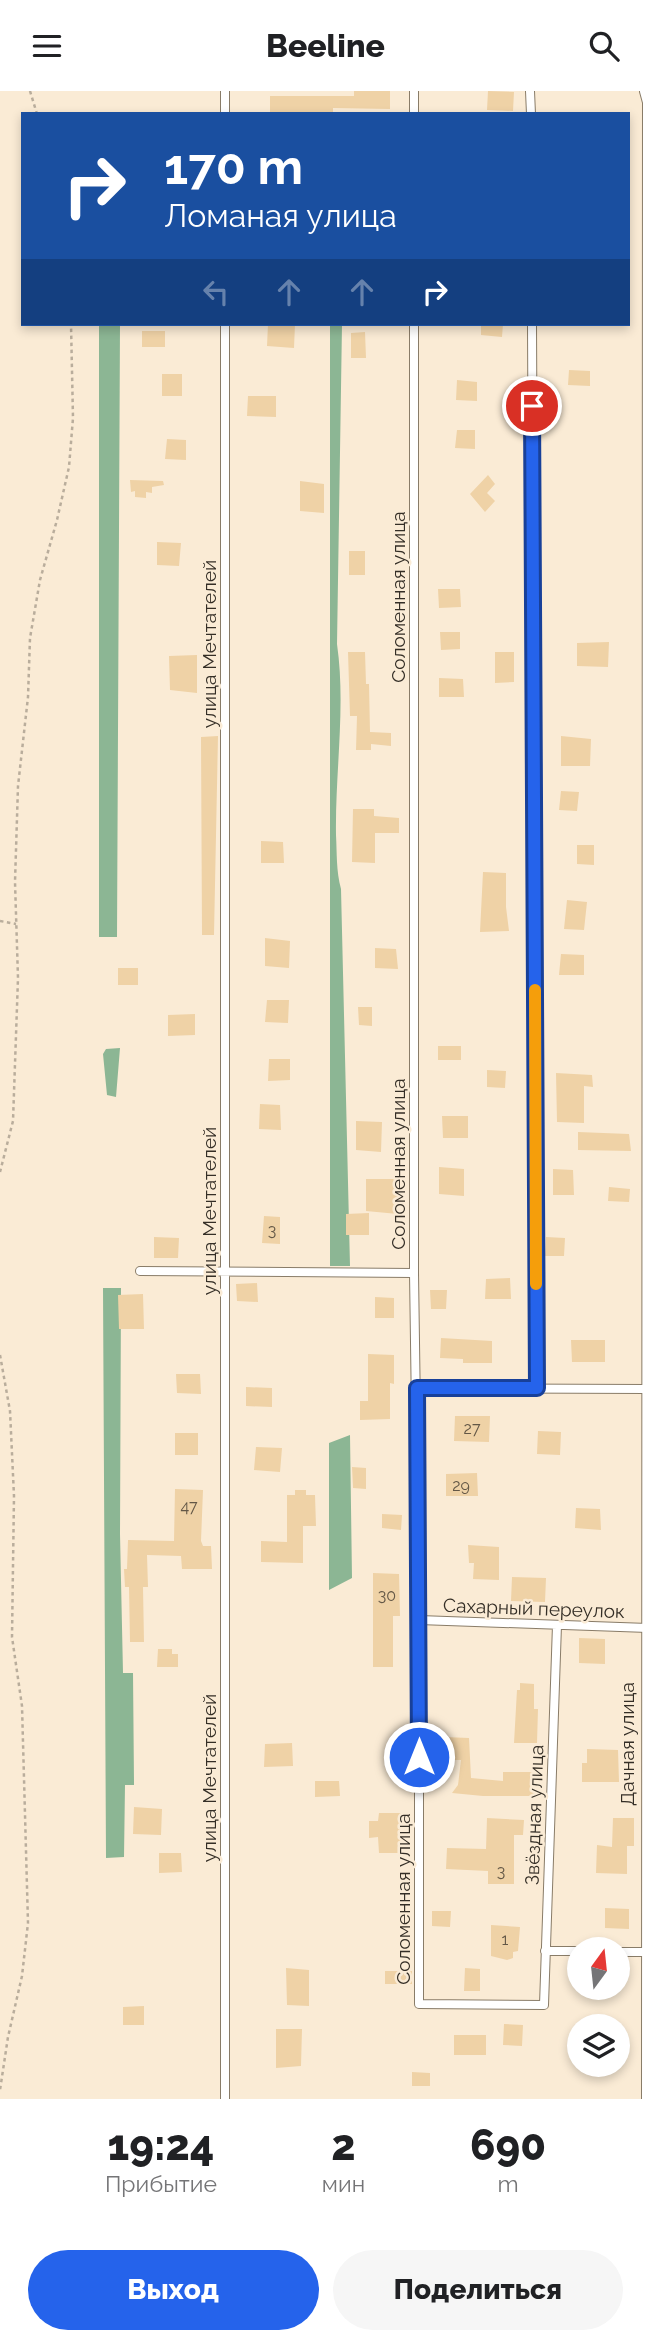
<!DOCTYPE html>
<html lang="ru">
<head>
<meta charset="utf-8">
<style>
	body { margin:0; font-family:Raleway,sans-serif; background:#f6f6f6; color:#202124; height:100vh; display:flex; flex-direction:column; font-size:26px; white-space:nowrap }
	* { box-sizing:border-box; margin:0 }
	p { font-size:23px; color:#757577 }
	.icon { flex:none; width:38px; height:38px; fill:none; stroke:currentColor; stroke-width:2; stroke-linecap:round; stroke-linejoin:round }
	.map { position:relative; height:2008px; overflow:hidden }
	.drawer { display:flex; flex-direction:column; background:#fff; flex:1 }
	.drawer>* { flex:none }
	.top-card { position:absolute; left:21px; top:21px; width:609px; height:214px; border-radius:0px; box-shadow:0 4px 10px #0003; background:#1a4fa0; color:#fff; overflow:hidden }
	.needle { width:46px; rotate:15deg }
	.tools { position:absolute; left:567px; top:1846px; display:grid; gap:14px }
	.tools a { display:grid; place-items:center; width:63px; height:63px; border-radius:50%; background:#fff; box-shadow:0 4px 10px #0003; font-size:35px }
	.pin { position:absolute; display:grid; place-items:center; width:60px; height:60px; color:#fff; margin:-30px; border:4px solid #fff; border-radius:50%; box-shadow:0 2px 7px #0007 }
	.me { position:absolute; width:77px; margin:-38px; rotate:0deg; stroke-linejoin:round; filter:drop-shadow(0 0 5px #0008) }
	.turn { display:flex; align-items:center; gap:24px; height:147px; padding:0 28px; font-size:32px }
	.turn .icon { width:91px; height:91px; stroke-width:2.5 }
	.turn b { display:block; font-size:49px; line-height:60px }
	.lanes { display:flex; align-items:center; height:66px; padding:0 28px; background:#0003; justify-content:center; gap:35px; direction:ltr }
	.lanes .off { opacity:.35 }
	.eta { display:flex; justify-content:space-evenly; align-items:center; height:119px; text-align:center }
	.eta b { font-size:42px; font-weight:800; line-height:49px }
	.button { display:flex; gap:14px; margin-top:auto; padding:14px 28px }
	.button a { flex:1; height:80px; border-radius:42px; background:#2563eb; color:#fff; font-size:28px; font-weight:800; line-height:80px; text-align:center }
	.button a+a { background:#f6f6f6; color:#202124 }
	header { display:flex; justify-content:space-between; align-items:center; height:91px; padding:0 28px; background:#fff; font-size:32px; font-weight:800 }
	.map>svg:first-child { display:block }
	.forest { fill:#8cb694 }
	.building { fill:#efd2a6 }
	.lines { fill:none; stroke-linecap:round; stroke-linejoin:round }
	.service-casing { stroke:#897c68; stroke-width:10 }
	.minor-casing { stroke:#897c68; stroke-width:18 }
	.path { stroke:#b9ad9c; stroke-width:2.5; stroke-dasharray:3.5 3.5; stroke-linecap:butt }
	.service { stroke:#fff; stroke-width:8 }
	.minor { stroke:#fff; stroke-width:16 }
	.route-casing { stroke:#184099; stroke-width:18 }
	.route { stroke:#2563eb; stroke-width:12 }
	.slow { stroke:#f59e0b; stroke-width:12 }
	.labels { text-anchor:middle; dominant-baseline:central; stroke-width:5; stroke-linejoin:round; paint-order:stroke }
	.number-label { font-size:16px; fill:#635746 }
	.street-label { font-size:19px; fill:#342e26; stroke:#faebd5 }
</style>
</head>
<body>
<header><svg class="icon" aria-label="menu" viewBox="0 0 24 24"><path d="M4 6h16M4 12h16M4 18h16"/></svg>Beeline<svg class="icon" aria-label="search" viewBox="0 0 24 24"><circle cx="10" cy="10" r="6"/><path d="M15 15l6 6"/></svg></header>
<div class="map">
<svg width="651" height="2008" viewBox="0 0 651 2008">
	<rect width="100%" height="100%" fill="#faebd5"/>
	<path class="forest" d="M 99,233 L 120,233 L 117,846 L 99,846 Z
		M 330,233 L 342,233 L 337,553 C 346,616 335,680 336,744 C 337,762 336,780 341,798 L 350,1175 L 330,1175 Z
		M 120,957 L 116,1006 L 107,1004 L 103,963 L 106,958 Z
		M 103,1197 L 121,1197 L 120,1443 L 123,1582 L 133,1582 L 134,1691 L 134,1694 L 125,1694 L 124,1766 L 106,1767 Z
		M 350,1344 L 352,1487 L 329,1499 L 329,1352 Z"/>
	<path class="building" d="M 354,0 L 390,0 L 390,18 L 333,17 L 333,22 L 270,22 L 270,5 L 354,5 Z
		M 488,0 L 514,1 L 513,20 L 487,19 Z
		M 268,233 L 295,233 L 294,257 L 267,255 Z
		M 481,233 L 503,233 L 502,246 L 481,244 Z
		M 142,240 L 165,240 L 165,256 L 142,256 Z
		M 365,241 L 366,267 L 351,267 L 351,242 Z
		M 569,279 L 590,280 L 590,295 L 568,294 Z
		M 162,283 L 182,283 L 182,305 L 162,305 Z
		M 457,289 L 477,291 L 477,310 L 456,309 Z
		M 248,305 L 276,305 L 276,326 L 247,325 Z
		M 457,339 L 475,339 L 475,358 L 455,357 Z
		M 167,348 L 186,349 L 186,369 L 165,368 Z
		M 488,384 L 495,393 L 487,402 L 495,410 L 485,421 L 470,403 Z
		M 130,389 L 163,390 L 164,394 L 152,396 L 152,402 L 146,401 L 146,407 L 135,406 L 135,400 L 131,401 Z
		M 300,390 L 324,393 L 324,422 L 300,420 Z
		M 157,451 L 181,452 L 179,475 L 157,474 Z
		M 349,460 L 365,460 L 365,484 L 349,484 Z
		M 438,498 L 460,498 L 461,516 L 439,517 Z
		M 440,541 L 460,541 L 460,558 L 441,559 Z
		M 609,551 L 608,576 L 577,575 L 577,552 Z
		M 348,561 L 365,561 L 366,593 L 369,593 L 370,641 L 391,642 L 391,655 L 371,653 L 371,659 L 356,659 L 357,625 L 350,625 Z
		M 495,561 L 514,561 L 514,591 L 495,592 Z
		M 197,564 L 197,602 L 170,599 L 169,565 Z
		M 439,587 L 463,588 L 464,606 L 439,606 Z
		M 218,645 L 214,844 L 202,844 L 201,646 Z
		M 561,645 L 591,648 L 590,675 L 561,675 Z
		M 561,700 L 579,701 L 577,720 L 559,719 Z
		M 353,718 L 374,718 L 374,725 L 399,727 L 399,742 L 375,742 L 375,772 L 352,771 Z
		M 261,750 L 283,751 L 284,772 L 261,772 Z
		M 577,754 L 594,754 L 594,774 L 577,773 Z
		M 483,781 L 506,782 L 506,816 L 509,840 L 480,841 Z
		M 567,809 L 587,811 L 584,839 L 564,838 Z
		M 265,847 L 290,850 L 289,877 L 265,875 Z
		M 375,857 L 396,858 L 398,878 L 375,877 Z
		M 561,863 L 584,864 L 584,884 L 559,884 Z
		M 118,877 L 138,877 L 138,894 L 118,894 Z
		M 267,909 L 289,909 L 288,932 L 265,931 Z
		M 358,916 L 372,916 L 372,935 L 359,934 Z
		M 195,923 L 195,944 L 168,945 L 168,924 Z
		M 438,955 L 461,955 L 461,969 L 438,969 Z
		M 269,968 L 290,968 L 290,989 L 268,990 Z
		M 487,979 L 506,980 L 505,997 L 487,996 Z
		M 556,982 L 592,984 L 593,996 L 584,995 L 584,1032 L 557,1031 Z
		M 260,1013 L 280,1014 L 281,1039 L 259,1038 Z
		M 442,1025 L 468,1025 L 468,1047 L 443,1047 Z
		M 356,1030 L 382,1031 L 381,1061 L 356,1059 Z
		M 578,1041 L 629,1043 L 631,1060 L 578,1059 Z
		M 439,1076 L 464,1078 L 464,1105 L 439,1103 Z
		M 553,1078 L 573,1079 L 574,1104 L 553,1104 Z
		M 366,1088 L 398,1088 L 398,1123 L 366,1120 Z
		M 609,1096 L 630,1098 L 629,1111 L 608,1110 Z
		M 369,1122 L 369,1144 L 346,1144 L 346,1123 Z
		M 264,1125 L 280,1126 L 280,1153 L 262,1152 Z
		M 154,1146 L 179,1147 L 178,1167 L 154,1167 Z
		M 546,1146 L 565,1147 L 564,1165 L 545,1165 Z
		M 510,1187 L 511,1208 L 485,1208 L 486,1188 Z
		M 257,1192 L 258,1211 L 237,1210 L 236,1193 Z
		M 430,1199 L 447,1199 L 446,1218 L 431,1218 Z
		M 143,1203 L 144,1238 L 119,1238 L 118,1204 Z
		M 375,1206 L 394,1207 L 394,1227 L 375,1227 Z
		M 441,1247 L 492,1250 L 492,1272 L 463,1272 L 463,1268 L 440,1267 Z
		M 571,1249 L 605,1249 L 605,1271 L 572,1271 Z
		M 368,1263 L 394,1264 L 394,1293 L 390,1292 L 390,1328 L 360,1329 L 360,1310 L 368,1310 Z
		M 176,1283 L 200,1283 L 201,1303 L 177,1302 Z
		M 246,1296 L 272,1297 L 272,1316 L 246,1315 Z
		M 455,1325 L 490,1325 L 489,1351 L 454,1350 Z
		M 538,1340 L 561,1341 L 560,1364 L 537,1363 Z
		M 175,1342 L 198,1342 L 198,1364 L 175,1364 Z
		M 256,1356 L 282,1357 L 280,1381 L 254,1379 Z
		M 352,1376 L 366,1377 L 366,1398 L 353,1397 Z
		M 477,1382 L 478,1405 L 446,1405 L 446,1383 Z
		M 175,1398 L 203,1399 L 201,1450 L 203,1455 L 211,1455 L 212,1478 L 182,1478 L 181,1465 L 147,1464 L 148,1496 L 143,1496 L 144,1551 L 130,1551 L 129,1496 L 125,1496 L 124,1478 L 127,1478 L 128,1449 L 174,1450 Z
		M 295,1399 L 306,1399 L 306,1404 L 315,1404 L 316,1435 L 303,1435 L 303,1472 L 261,1471 L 261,1450 L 287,1451 L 287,1404 L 295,1404 Z
		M 576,1417 L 600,1418 L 601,1439 L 575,1437 Z
		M 382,1423 L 402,1424 L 401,1439 L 382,1437 Z
		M 468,1454 L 499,1456 L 499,1489 L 473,1488 L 474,1472 L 469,1472 Z
		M 373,1482 L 399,1483 L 400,1525 L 393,1525 L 393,1576 L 373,1576 Z
		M 512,1486 L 546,1487 L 545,1511 L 511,1510 Z
		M 579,1547 L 605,1548 L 605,1573 L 579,1572 Z
		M 158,1558 L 172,1558 L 172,1563 L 178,1563 L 178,1576 L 157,1576 Z
		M 520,1592 L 534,1593 L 534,1618 L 538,1618 L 537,1652 L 514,1652 L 517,1599 L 520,1599 Z
		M 444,1646 L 469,1647 L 471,1687 L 503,1690 L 503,1681 L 534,1681 L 534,1705 L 483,1705 L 452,1702 L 458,1694 L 461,1669 L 444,1669 Z
		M 292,1652 L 293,1675 L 264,1676 L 265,1653 Z
		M 587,1658 L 618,1659 L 619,1691 L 582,1691 L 582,1672 L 587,1672 Z
		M 315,1690 L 339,1690 L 340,1705 L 315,1706 Z
		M 134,1716 L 162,1718 L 161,1744 L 133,1743 Z
		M 379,1722 L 403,1722 L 403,1762 L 379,1762 L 378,1746 L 369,1747 L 369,1730 L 378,1730 Z
		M 487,1727 L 524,1729 L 523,1744 L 514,1744 L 514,1793 L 488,1793 L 488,1780 L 446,1778 L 447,1757 L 486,1758 Z
		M 613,1727 L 634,1727 L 634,1755 L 627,1755 L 627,1783 L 596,1782 L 597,1754 L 612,1756 Z
		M 159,1762 L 181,1762 L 182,1781 L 159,1782 Z
		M 605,1817 L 629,1818 L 629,1838 L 605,1837 Z
		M 432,1820 L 451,1820 L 450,1836 L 432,1835 Z
		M 491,1834 L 520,1836 L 518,1860 L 513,1861 L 513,1867 L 507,1869 L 491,1865 Z
		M 286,1877 L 309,1879 L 309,1915 L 287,1914 Z
		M 465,1877 L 480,1878 L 480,1900 L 464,1900 Z
		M 385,1880 L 412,1880 L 412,1893 L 385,1893 Z
		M 144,1915 L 144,1934 L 123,1934 L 123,1916 Z
		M 504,1933 L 523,1934 L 522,1955 L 503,1954 Z
		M 276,1938 L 302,1938 L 301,1975 L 276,1977 Z
		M 454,1944 L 486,1944 L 486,1964 L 454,1964 Z
		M 412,1981 L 430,1982 L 430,1995 L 412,1995 Z"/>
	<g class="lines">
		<g class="service-casing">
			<path id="service" d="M 225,0 L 225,23
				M 530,0 L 531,23
				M 414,23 L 414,0
				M 225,233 L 225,2008
				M 414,233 L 414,1182 L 419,1529 L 419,1913 L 544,1914 L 557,1534
				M 532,233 L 537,1297
				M 140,1180 L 414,1182
				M 417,1297 L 648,1298
				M 419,1529 L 648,1537
				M 545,1860 L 579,1860
				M 618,1861 L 648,1861"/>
		</g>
		<g class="minor-casing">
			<path id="minor" d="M 648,0 L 651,11 L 650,2008"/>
		</g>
		<path class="path" d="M 30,0 L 37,23
			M 0,830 L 16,833
			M 0,1081 L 13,1030 L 18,887 L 15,791 L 18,695 L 28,606 L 30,547 L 40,489 L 57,429 L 69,376 L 73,327 L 71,233
			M 0,1264 L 10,1320 L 14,1405 L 12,1546 L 22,1615 L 28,1832 L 22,1885 L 8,1946 L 0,1999"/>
		<use href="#service" class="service"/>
		<use href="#minor" class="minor"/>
	</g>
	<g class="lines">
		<g class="route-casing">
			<path id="route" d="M 419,1666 L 417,1297 L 537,1297 L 532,315"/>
		</g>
		<use href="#route" class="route"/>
		<path class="slow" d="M 535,899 L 536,1193"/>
	</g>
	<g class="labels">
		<g class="number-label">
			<text x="272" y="1139">3</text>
			<text x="472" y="1337">27</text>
			<text x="461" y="1394">29</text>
			<text x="189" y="1415">47</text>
			<text x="387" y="1504">30</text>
			<text x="501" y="1780">3</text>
			<text x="505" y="1848">1</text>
		</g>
		<g class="street-label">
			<text transform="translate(398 506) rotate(-90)">Соломенная улица</text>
			<text transform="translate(209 553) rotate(-90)">улица Мечтателей</text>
			<text transform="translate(398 1073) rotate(-90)">Соломенная улица</text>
			<text transform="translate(209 1120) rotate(-90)">улица Мечтателей</text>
			<text transform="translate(534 1517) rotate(2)">Сахарный переулок</text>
			<text transform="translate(627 1653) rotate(-90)">Дачная улица</text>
			<text transform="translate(209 1687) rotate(-90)">улица Мечтателей</text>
			<text transform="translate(534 1724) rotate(-88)">Звёздная улица</text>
			<text transform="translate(403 1808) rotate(-90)">Соломенная улица</text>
		</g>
	</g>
</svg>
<div class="tools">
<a><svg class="needle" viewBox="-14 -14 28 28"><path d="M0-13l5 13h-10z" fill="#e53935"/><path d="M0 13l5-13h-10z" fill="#757577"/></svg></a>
<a><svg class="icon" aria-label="layers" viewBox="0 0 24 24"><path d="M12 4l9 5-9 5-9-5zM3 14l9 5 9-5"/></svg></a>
</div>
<div class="pin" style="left:532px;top:315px;background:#d93025"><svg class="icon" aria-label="arrive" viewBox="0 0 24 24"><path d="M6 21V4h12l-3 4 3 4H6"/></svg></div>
<svg class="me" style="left:419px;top:1666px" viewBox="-20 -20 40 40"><circle r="17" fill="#2563eb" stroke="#fff" stroke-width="3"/><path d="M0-11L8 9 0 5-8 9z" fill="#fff"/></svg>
<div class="top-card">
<div class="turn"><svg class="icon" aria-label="right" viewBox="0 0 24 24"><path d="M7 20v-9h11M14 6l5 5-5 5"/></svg><div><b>170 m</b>Ломаная улица</div></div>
<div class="lanes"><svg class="icon off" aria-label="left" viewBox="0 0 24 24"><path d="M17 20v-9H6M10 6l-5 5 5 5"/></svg><svg class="icon off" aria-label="ahead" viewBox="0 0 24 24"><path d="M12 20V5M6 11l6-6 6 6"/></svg><svg class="icon off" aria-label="ahead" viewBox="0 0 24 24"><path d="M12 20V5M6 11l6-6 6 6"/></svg><svg class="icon" aria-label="right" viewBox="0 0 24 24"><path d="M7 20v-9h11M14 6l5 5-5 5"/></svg></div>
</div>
</div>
<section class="drawer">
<div class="eta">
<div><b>19:24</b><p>Прибытие</p></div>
<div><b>2</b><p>мин</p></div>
<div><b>690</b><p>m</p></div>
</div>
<div class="button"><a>Выход</a><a>Поделиться</a></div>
</section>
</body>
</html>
